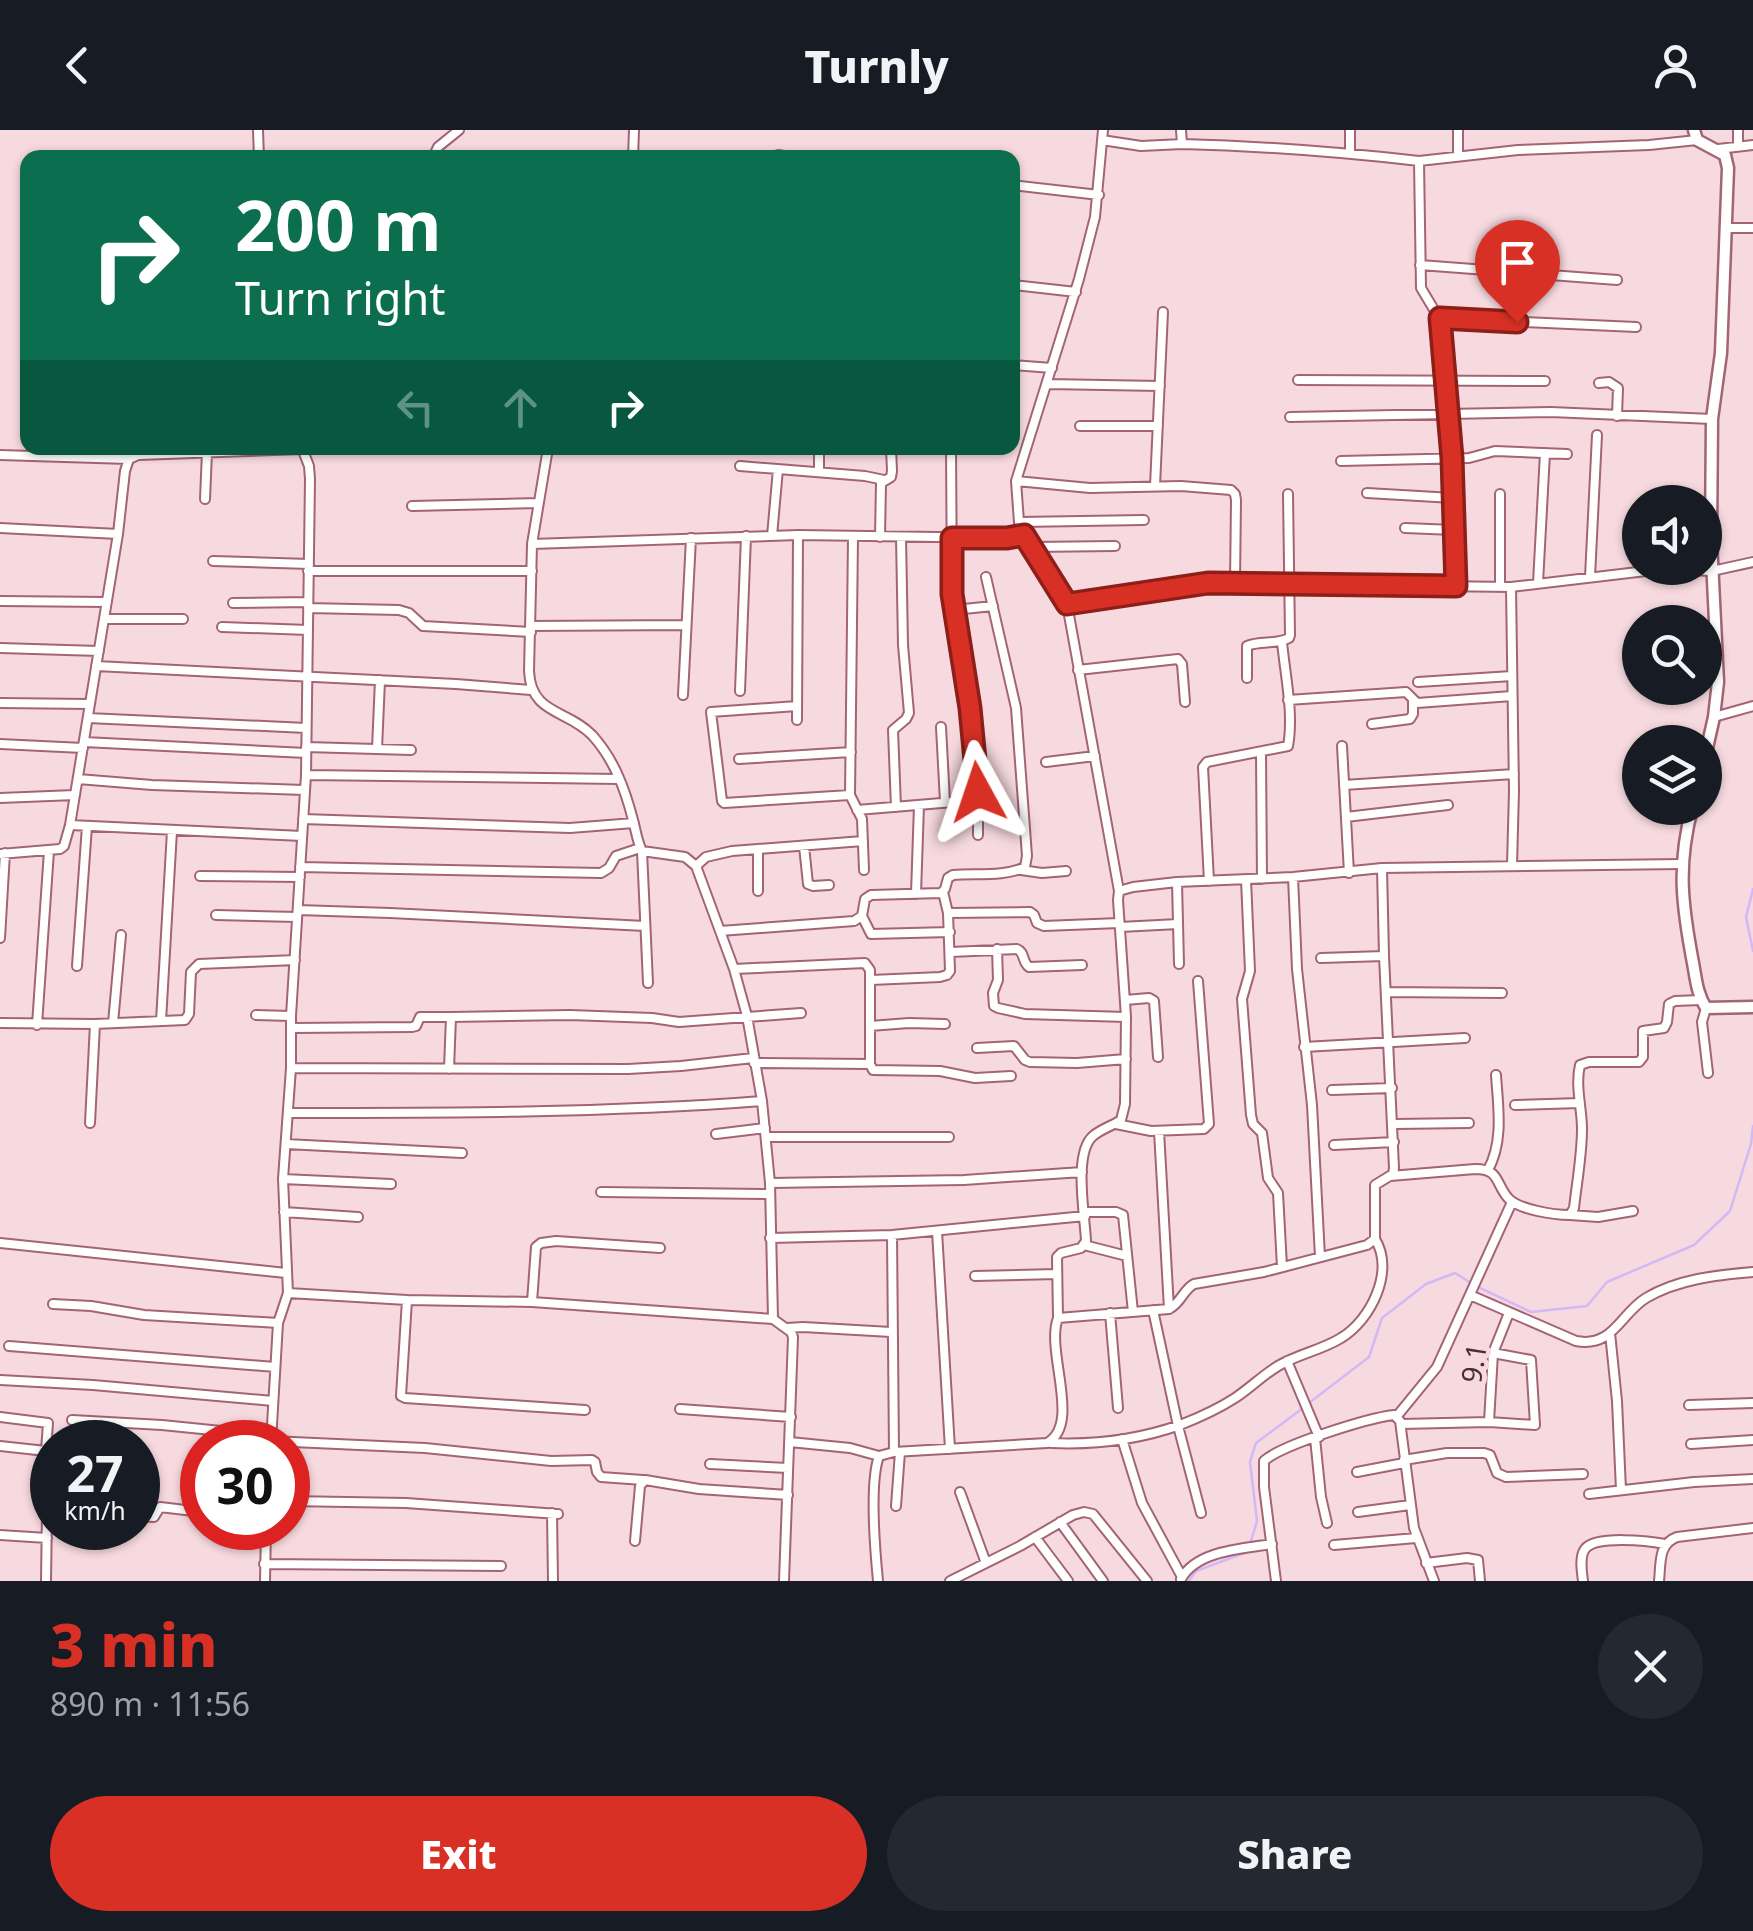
<!DOCTYPE html>
<html lang="en">
<head>
<meta charset="utf-8">
<style>
	body { margin:0; font-family:"Noto Sans",sans-serif; background:#242831; color:#f1f3f6; height:100vh; display:flex; flex-direction:column; font-size:38px; white-space:nowrap }
	* { box-sizing:border-box; margin:0 }
	p { font-size:32px; color:#9ea1a6 }
	.icon { flex:none; width:55px; height:55px; fill:none; stroke:currentColor; stroke-width:2; stroke-linecap:round; stroke-linejoin:round }
	.map { position:relative; height:1451px; overflow:hidden }
	.sheet { display:flex; flex-direction:column; background:#171b24; flex:1 }
	.sheet>* { flex:none }
	.guide { position:absolute; left:20px; top:20px; width:1000px; height:305px; border-radius:20px; box-shadow:0 2px 8px #0004; background:#0b6e4f; color:#fff; overflow:hidden }
	.buttons { position:absolute; left:1622px; top:355px; display:grid; gap:20px }
	.buttons a { display:grid; place-items:center; width:100px; height:100px; border-radius:50%; background:#171b24; box-shadow:0 2px 8px #0004; font-size:50px }
	.speed { position:absolute; left:30px; top:1290px; display:flex; gap:20px; font-size:50px; font-weight:700; text-align:center }
	.speed>* { display:grid; place-content:center; width:130px; height:130px; border-radius:50%; background:#171b24; box-shadow:0 2px 8px #0004; line-height:1 }
	.speed small { font-size:25px; font-weight:400 }
	.speed .limit { border:15px solid #d22; background:#fff; color:#111 }
	.pin { position:absolute; display:grid; place-items:center; width:85px; height:85px; color:#fff; margin:-102px -42px; border-radius:50% 50% 50% 0; rotate:-45deg; box-shadow:0 0 10px #0007 }
	.pin .icon { rotate:45deg }
	.me { position:absolute; width:110px; margin:-55px; rotate:355deg; stroke-linejoin:round; filter:drop-shadow(0 0 8px #0008) }
	.turn { display:flex; align-items:center; gap:35px; height:210px; padding:0 50px; font-size:45px }
	.turn .icon { width:130px; height:130px; stroke-width:2.5 }
	.turn b { display:block; font-size:70px; line-height:85px }
	.lanes { display:flex; align-items:center; height:95px; padding:0 50px; background:#0003; justify-content:center; gap:50px; direction:ltr }
	.lanes .off { opacity:.35 }
	.round { display:grid; place-items:center; flex:none; width:105px; height:105px; border-radius:52px; background:#242831 }
	.head { display:flex; align-items:center; justify-content:space-between; height:170px; padding:0 50px }
	h1 { font-size:60px; font-weight:800; line-height:75px; color:#d93025 }
	.button { display:flex; gap:20px; margin-top:auto; padding:20px 50px }
	.button a { flex:1; height:115px; border-radius:60px; background:#d93025; color:#fff; font-size:40px; font-weight:800; line-height:115px; text-align:center }
	.button a+a { background:#242831; color:#f1f3f6 }
	header { display:flex; justify-content:space-between; align-items:center; height:130px; padding:0 50px; background:#171b24; font-size:45px; font-weight:800 }
	.map>svg:first-child { display:block }
	.lines { fill:none; stroke-linecap:round; stroke-linejoin:round }
	.stream { stroke:#d2b9f5; stroke-width:2.5 }
	.minor-casing { stroke:#a36474; stroke-width:12 }
	.secondary-casing { stroke:#a36474; stroke-width:15 }
	.minor { stroke:#fff; stroke-width:8 }
	.secondary { stroke:#fff; stroke-width:10 }
	.route-casing { stroke:#8d1f18; stroke-width:25 }
	.route { stroke:#d93025; stroke-width:18 }
	.labels { text-anchor:middle; dominant-baseline:central; stroke-width:10; stroke-linejoin:round; paint-order:stroke }
	.street-label { font-size:28px; fill:#4a2e35; stroke:#f7dae0 }
</style>
</head>
<body>
<header><svg class="icon" aria-label="back" viewBox="0 0 24 24"><path d="M15 5l-7 7 7 7"/></svg>Turnly<svg class="icon" aria-label="person" viewBox="0 0 24 24"><circle cx="12" cy="8" r="4"/><path d="M4 21q1-7 8-7t8 7"/></svg></header>
<div class="map">
<svg width="1753" height="1451" viewBox="0 0 1753 1451">
	<rect width="100%" height="100%" fill="#f7dae0"/>
	<g class="lines">
		<path class="stream" d="M 1753,759 L 1746,787 L 1753,821
			M 1478,1157 L 1531,1182 L 1587,1176 L 1607,1152 L 1694,1115 L 1730,1081 L 1751,1014 L 1753,996
			M 1309,1273 L 1369,1227 L 1382,1188 L 1426,1154 L 1455,1143 L 1471,1153
			M 1250,1414 L 1257,1391 L 1250,1332 L 1256,1313 L 1303,1278
			M 1189,1451 L 1196,1441 L 1247,1422"/>
		<g class="minor-casing">
			<path id="minor" d="M 258,0 L 259,28
				M 1181,0 L 1182,14 C 1261,16 1340,22 1419,31
				M 1350,0 L 1350,23
				M 1458,0 L 1458,26
				M 1738,0 L 1738,16
				M 1102,10 L 1141,16 L 1182,14
				M 1718,19 L 1753,15
				M 433,28 L 438,17 L 459,0
				M 633,28 L 634,0
				M 776,28 L 778,25 L 798,28
				M 1012,55 L 1099,65
				M 1727,98 L 1753,98
				M 1420,135 L 1617,150
				M 1014,155 L 1076,162
				M 1439,188 L 1636,197
				M 1012,235 L 1052,238
				M 1298,250 L 1545,251
				M 1599,253 L 1609,252 L 1618,258 L 1617,286
				M 1047,254 L 1160,256
				M 1290,287 L 1551,282 L 1712,289
				M 1080,296 L 1158,296
				M 548,318 L 532,414 L 529,541 C 531,585 567,579 592,605 C 614,629 625,659 633,690 C 636,701 637,711 642,721 L 685,727 L 696,736 L 734,839 L 747,886 L 762,971 L 770,1053 L 773,1189 L 791,1202 L 793,1207 L 784,1451
				M 819,318 L 819,342
				M 951,318 L 952,464 L 973,604 L 978,662 L 978,705
				M 0,325 L 129,329
				M 1341,331 L 1469,328 L 1495,321 L 1567,324
				M 740,336 L 865,346 L 884,350
				M 1016,351 L 1090,358 L 1181,356 L 1231,360 L 1235,364 L 1236,370 L 1235,453
				M 1155,356 L 1163,182
				M 1367,363 L 1453,368
				M 1500,364 L 1500,457
				M 205,369 L 207,322
				M 412,376 L 538,373
				M 1019,392 L 1144,390
				M 0,398 L 118,404
				M 1405,398 L 1454,400
				M 1024,405 L 1067,474 L 1208,453 L 1511,457 L 1663,439 L 1712,441 L 1753,432
				M 772,406 L 778,339
				M 880,407 L 881,353 L 891,347 L 892,341 L 891,318
				M 532,414 L 798,405 L 1007,408 L 1024,405 L 1019,392 L 1016,351 L 1079,149 L 1095,87 L 1103,0
				M 1032,417 L 1115,416
				M 213,431 L 309,434
				M 308,441 L 532,441
				M 1590,447 L 1597,305
				M 1538,453 L 1545,323
				M 1456,456 L 1452,329 L 1447,285 L 1442,202 L 1439,188 L 1421,158 L 1419,31 L 1518,20 L 1649,15 L 1697,10
				M 1511,457 L 1514,661 L 1512,735
				M 0,471 L 107,472
				M 233,473 L 308,472
				M 1067,474 L 1119,761
				M 308,478 L 399,480 L 409,483 L 423,496 L 531,502
				M 954,480 L 993,476
				M 104,489 L 183,489
				M 530,496 L 686,495
				M 222,497 L 308,500
				M 0,518 L 99,521
				M 96,536 L 456,554 L 531,560
				M 1078,540 L 1178,529 L 1182,534 L 1185,572
				M 1247,548 L 1247,516 C 1260,510 1276,515 1289,508 L 1290,505 L 1288,364
				M 1418,552 L 1512,546
				M 740,561 L 746,406
				M 683,565 L 691,408
				M 1288,570 L 1406,562 L 1417,573 L 1512,566
				M 0,573 L 90,574
				M 797,576 L 711,582 L 722,671 L 724,673 L 850,665 L 862,689 L 864,740
				M 1714,587 L 1753,576
				M 88,588 L 306,598
				M 797,590 L 798,405
				M 1372,594 L 1410,589 L 1413,584 L 1413,570
				M 941,597 L 945,672
				M 84,612 L 306,623
				M 0,614 L 83,618
				M 1342,616 L 1349,743
				M 306,617 L 411,620
				M 377,619 L 380,550
				M 1261,623 L 1262,749
				M 739,629 L 851,622
				M 1046,632 L 1095,626
				M 306,645 L 619,649
				M 78,649 L 152,655 L 304,660
				M 1344,655 L 1514,644
				M 850,665 L 853,407
				M 0,668 L 75,665
				M 896,677 L 893,600 L 906,589 L 909,583 L 903,515 L 901,407
				M 857,680 L 978,670
				M 1346,687 L 1448,675
				M 303,689 L 570,698 L 634,693
				M 70,695 L 118,404 L 125,341 L 129,329 L 138,325 L 303,319 L 400,319
				M 804,716 L 808,754 L 813,756 L 829,755
				M 758,719 L 758,761
				M 642,721 L 648,853
				M 0,724 L 60,719 L 64,716 L 70,695 L 302,706
				M 696,736 L 706,727 L 732,721 L 863,711
				M 300,737 L 601,743 L 609,738 L 616,726 L 640,718
				M 1021,740 L 1042,743 L 1066,741
				M 200,746 L 300,747
				M 1293,747 L 1297,839 L 1312,975 L 1320,1127
				M 1246,750 L 1250,841 L 1242,869 L 1251,985 L 1253,994 L 1262,1003 L 1268,1048 L 1278,1063 L 1282,1137
				M 1209,751 L 1203,637 L 1207,632 L 1288,616 C 1294,584 1285,544 1282,512
				M 1177,752 L 1179,834
				M 916,764 L 919,675
				M 298,780 L 390,783 L 645,796
				M 948,783 L 1030,782 L 1034,785 L 1037,793 L 1044,796 L 1119,793
				M 216,785 L 297,787
				M 862,786 L 871,804 L 950,802
				M 1120,797 L 1178,794
				M 720,801 L 854,791 L 862,786 L 865,769 L 871,765 L 941,763 L 945,759 L 948,748 L 953,745 C 976,743 1004,747 1025,737 L 1027,726 L 1016,578 L 986,447
				M 0,808 L 5,723
				M 997,819 L 998,850 L 993,863 L 994,876 L 998,878 L 1025,884 L 1126,887
				M 951,822 L 1017,819 C 1025,822 1022,832 1029,837 L 1082,835
				M 1321,828 L 1384,826
				M 77,836 L 87,696
				M 734,839 L 865,833 L 870,840 L 870,934 L 873,940 L 940,941 L 975,948 L 1011,946
				M 871,850 L 940,847 L 947,845 L 950,841 L 948,783 L 943,762
				M 1386,862 L 1502,863
				M 1125,870 L 1149,868 L 1154,871 L 1158,927
				M 1706,878 L 1702,892 L 1708,943
				M 256,885 L 291,886
				M 161,891 L 172,701
				M 0,893 L 95,894 L 185,890 L 189,884 L 191,842 L 199,834 L 295,830
				M 113,893 L 121,805
				M 37,895 L 49,721
				M 870,896 L 909,893 L 945,894
				M 292,898 L 412,897 L 416,896 L 420,887 L 451,887
				M 1304,917 L 1465,908
				M 977,918 L 1014,916 L 1025,930 L 1030,932 L 1077,933 L 1126,929
				M 754,933 L 870,934
				M 291,938 L 628,939 L 681,936 L 753,928
				M 449,939 L 451,887 L 570,885 L 652,888 L 679,892 L 801,883
				M 1332,960 L 1392,958
				M 1515,975 L 1580,973
				M 288,983 C 446,983 604,983 762,971
				M 90,993 L 95,894
				M 1116,994 L 1151,1001 L 1204,999 L 1209,994 L 1198,851
				M 1394,994 L 1469,993
				M 1159,1001 L 1169,1179
				M 716,1004 L 765,998
				M 766,1007 L 949,1007
				M 286,1014 L 462,1023
				M 1334,1015 L 1394,1012
				M 1488,1040 C 1504,1011 1498,976 1496,945
				M 1390,1046 L 1475,1039 C 1500,1039 1495,1053 1508,1068 C 1519,1080 1555,1085 1570,1085 L 1574,1078 C 1577,1051 1582,1025 1582,999 C 1582,978 1575,956 1580,935 L 1589,932 L 1639,932 L 1643,927 L 1643,901 L 1664,898 L 1667,892 L 1669,874 L 1675,871 L 1701,870
				M 283,1049 L 391,1054
				M 770,1053 L 964,1050 L 1082,1042
				M 601,1062 L 770,1064
				M 284,1082 L 358,1087
				M 1084,1082 L 1116,1082 L 1123,1085 L 1133,1182
				M 1570,1085 L 1598,1087 L 1633,1081
				M 937,1101 L 950,1319
				M 892,1105 L 894,1322
				M 770,1108 L 892,1105 L 1085,1086
				M 0,1113 L 286,1143
				M 1084,1115 L 1127,1126
				M 975,1146 L 1057,1144
				M 288,1163 L 283,1049 L 291,938 L 291,886 L 306,645 L 310,349 L 309,336 L 302,318
				M 1470,1165 L 1576,1211 C 1613,1218 1620,1184 1646,1168 C 1678,1149 1717,1145 1753,1142
				M 407,1170 L 401,1266 L 405,1268 L 585,1280
				M 532,1172 L 536,1117 L 541,1113 L 556,1111 L 660,1118
				M 53,1174 L 91,1176 L 144,1185 L 278,1193
				M 1153,1180 L 1178,1296 L 1201,1383
				M 1110,1183 L 1118,1278
				M 1058,1188 L 1057,1127 L 1061,1123 L 1081,1118 L 1086,1111 C 1085,1086 1073,1023 1093,1006 C 1101,999 1112,996 1121,990 L 1125,974 L 1126,887 L 1118,770 L 1119,761 L 1133,757 L 1177,752 L 1293,747 L 1382,738 L 1682,734
				M 787,1198 L 803,1197 L 891,1202
				M 1610,1203 L 1617,1271 L 1621,1360
				M 9,1216 L 275,1237
				M 1287,1231 L 1319,1307
				M 0,1250 L 93,1255 L 273,1271
				M 1689,1275 L 1753,1273
				M 680,1279 L 791,1287
				M 1397,1286 L 1437,1237 L 1512,1072
				M 0,1287 L 48,1293 L 46,1321 L 47,1383 L 52,1384
				M 72,1290 L 162,1295 L 271,1306
				M 1489,1292 L 1493,1223 L 1509,1183
				M 1401,1294 L 1489,1292 L 1535,1295 L 1531,1230 L 1493,1223
				M 1315,1308 L 1321,1367 L 1327,1393
				M 1122,1309 L 1142,1373 L 1182,1447
				M 271,1311 L 425,1318 L 551,1331 L 592,1330 L 595,1332 L 597,1342 L 601,1347 L 643,1350
				M 271,1312 L 278,1193 L 288,1163 L 407,1170 L 532,1172 L 773,1189
				M 790,1312 L 850,1318 L 879,1326
				M 1051,1313 C 1094,1315 1140,1309 1180,1295 C 1198,1288 1218,1279 1235,1268 C 1250,1258 1263,1245 1278,1236 C 1298,1224 1322,1220 1341,1208 C 1371,1190 1395,1141 1375,1109
				M 1691,1314 L 1753,1310
				M 0,1316 L 46,1321
				M 1404,1330 L 1447,1323 L 1484,1323 L 1490,1325 L 1497,1343 L 1506,1347 L 1583,1344
				M 710,1334 L 788,1338
				M 1357,1342 L 1404,1333
				M 960,1362 L 986,1433
				M 1589,1364 L 1694,1352 L 1753,1349
				M 288,1371 L 406,1373 L 558,1384
				M 896,1376 L 900,1322
				M 1358,1382 L 1410,1375
				M 552,1383 L 553,1451
				M 138,1386 L 154,1387 L 160,1377 L 202,1382
				M 1060,1392 L 1103,1451
				M 0,1405 L 47,1408
				M 1035,1407 L 1068,1451
				M 635,1411 L 640,1356 L 645,1350 L 699,1359 L 788,1365
				M 1334,1415 L 1416,1408
				M 1426,1433 L 1467,1428 L 1478,1430 L 1480,1451
				M 264,1434 L 501,1436
				M 1181,1449 C 1197,1420 1243,1419 1272,1414
				M 46,1451 L 47,1383
				M 265,1451 L 266,1398
				M 878,1451 C 875,1420 869,1354 879,1326 L 894,1322 L 1047,1313 C 1082,1294 1045,1221 1058,1188 L 1169,1179 C 1181,1173 1183,1160 1194,1154 L 1264,1142 L 1367,1115 L 1375,1109 L 1375,1055 L 1393,1044 L 1394,1038 L 1384,826 L 1382,738
				M 950,1451 L 1020,1416 L 1073,1385 L 1084,1382 L 1093,1384 L 1147,1451
				M 1276,1451 L 1264,1357 L 1264,1331 C 1281,1315 1368,1288 1394,1285 L 1400,1291 L 1414,1398 L 1434,1451
				M 1583,1451 C 1582,1442 1579,1427 1585,1419 C 1596,1405 1649,1411 1665,1414
				M 1659,1451 C 1661,1433 1658,1414 1677,1407 L 1753,1398"/>
		</g>
		<g class="secondary-casing">
			<path id="secondary" d="M 1694,0 L 1697,10 L 1725,25 L 1728,38 L 1721,223 L 1712,289 L 1711,410 L 1718,552 L 1714,587 L 1705,627
				M 1692,678 C 1677,736 1682,775 1693,833 C 1696,849 1697,864 1706,878 L 1753,877"/>
		</g>
		<use href="#minor" class="minor"/>
		<use href="#secondary" class="secondary"/>
	</g>
	<g class="lines">
		<g class="route-casing">
			<path id="route" d="M 978,662 L 970,578 L 952,464 L 952,408 L 1007,408 L 1024,405 L 1067,474 L 1208,453 L 1456,456 L 1452,328 L 1440,188 L 1517,192"/>
		</g>
		<use href="#route" class="route"/>
	</g>
	<g class="labels">
		<g class="street-label">
			<text transform="translate(1473 1233) rotate(-81)">9.1</text>
		</g>
	</g>
</svg>
<div class="buttons">
<a><svg class="icon" aria-label="sound" viewBox="0 0 24 24"><path d="M4 9h4l5-4v14l-5-4H4zM17 9q2 3 0 6"/></svg></a>
<a><svg class="icon" aria-label="search" viewBox="0 0 24 24"><circle cx="10" cy="10" r="6"/><path d="M15 15l6 6"/></svg></a>
<a><svg class="icon" aria-label="layers" viewBox="0 0 24 24"><path d="M12 4l9 5-9 5-9-5zM3 14l9 5 9-5"/></svg></a>
</div>
<div class="speed"><div>27<small>km/h</small></div><div class="limit">30</div></div>
<div class="pin" style="left:1517px;top:192px;background:#d93025"><svg class="icon" aria-label="arrive" viewBox="0 0 24 24"><path d="M6 21V4h12l-3 4 3 4H6"/></svg></div>
<svg class="me" style="left:978px;top:662px" viewBox="-20 -20 40 40"><path d="M0-17L14 15 0 8-14 15z" fill="#d93025" stroke="#fff" stroke-width="4"/></svg>
<div class="guide">
<div class="turn"><svg class="icon" aria-label="right" viewBox="0 0 24 24"><path d="M7 20v-9h11M14 6l5 5-5 5"/></svg><div><b>200 m</b>Turn right</div></div>
<div class="lanes"><svg class="icon off" aria-label="left" viewBox="0 0 24 24"><path d="M17 20v-9H6M10 6l-5 5 5 5"/></svg><svg class="icon off" aria-label="ahead" viewBox="0 0 24 24"><path d="M12 20V5M6 11l6-6 6 6"/></svg><svg class="icon" aria-label="right" viewBox="0 0 24 24"><path d="M7 20v-9h11M14 6l5 5-5 5"/></svg></div>
</div>
</div>
<section class="sheet">
<div class="head"><div><h1>3 min</h1><p>890 m · 11:56</p></div><a class="round"><svg class="icon" aria-label="close" viewBox="0 0 24 24"><path d="M6 6l12 12M18 6L6 18"/></svg></a></div>
<div class="button"><a>Exit</a><a>Share</a></div>
</section>
</body>
</html>
